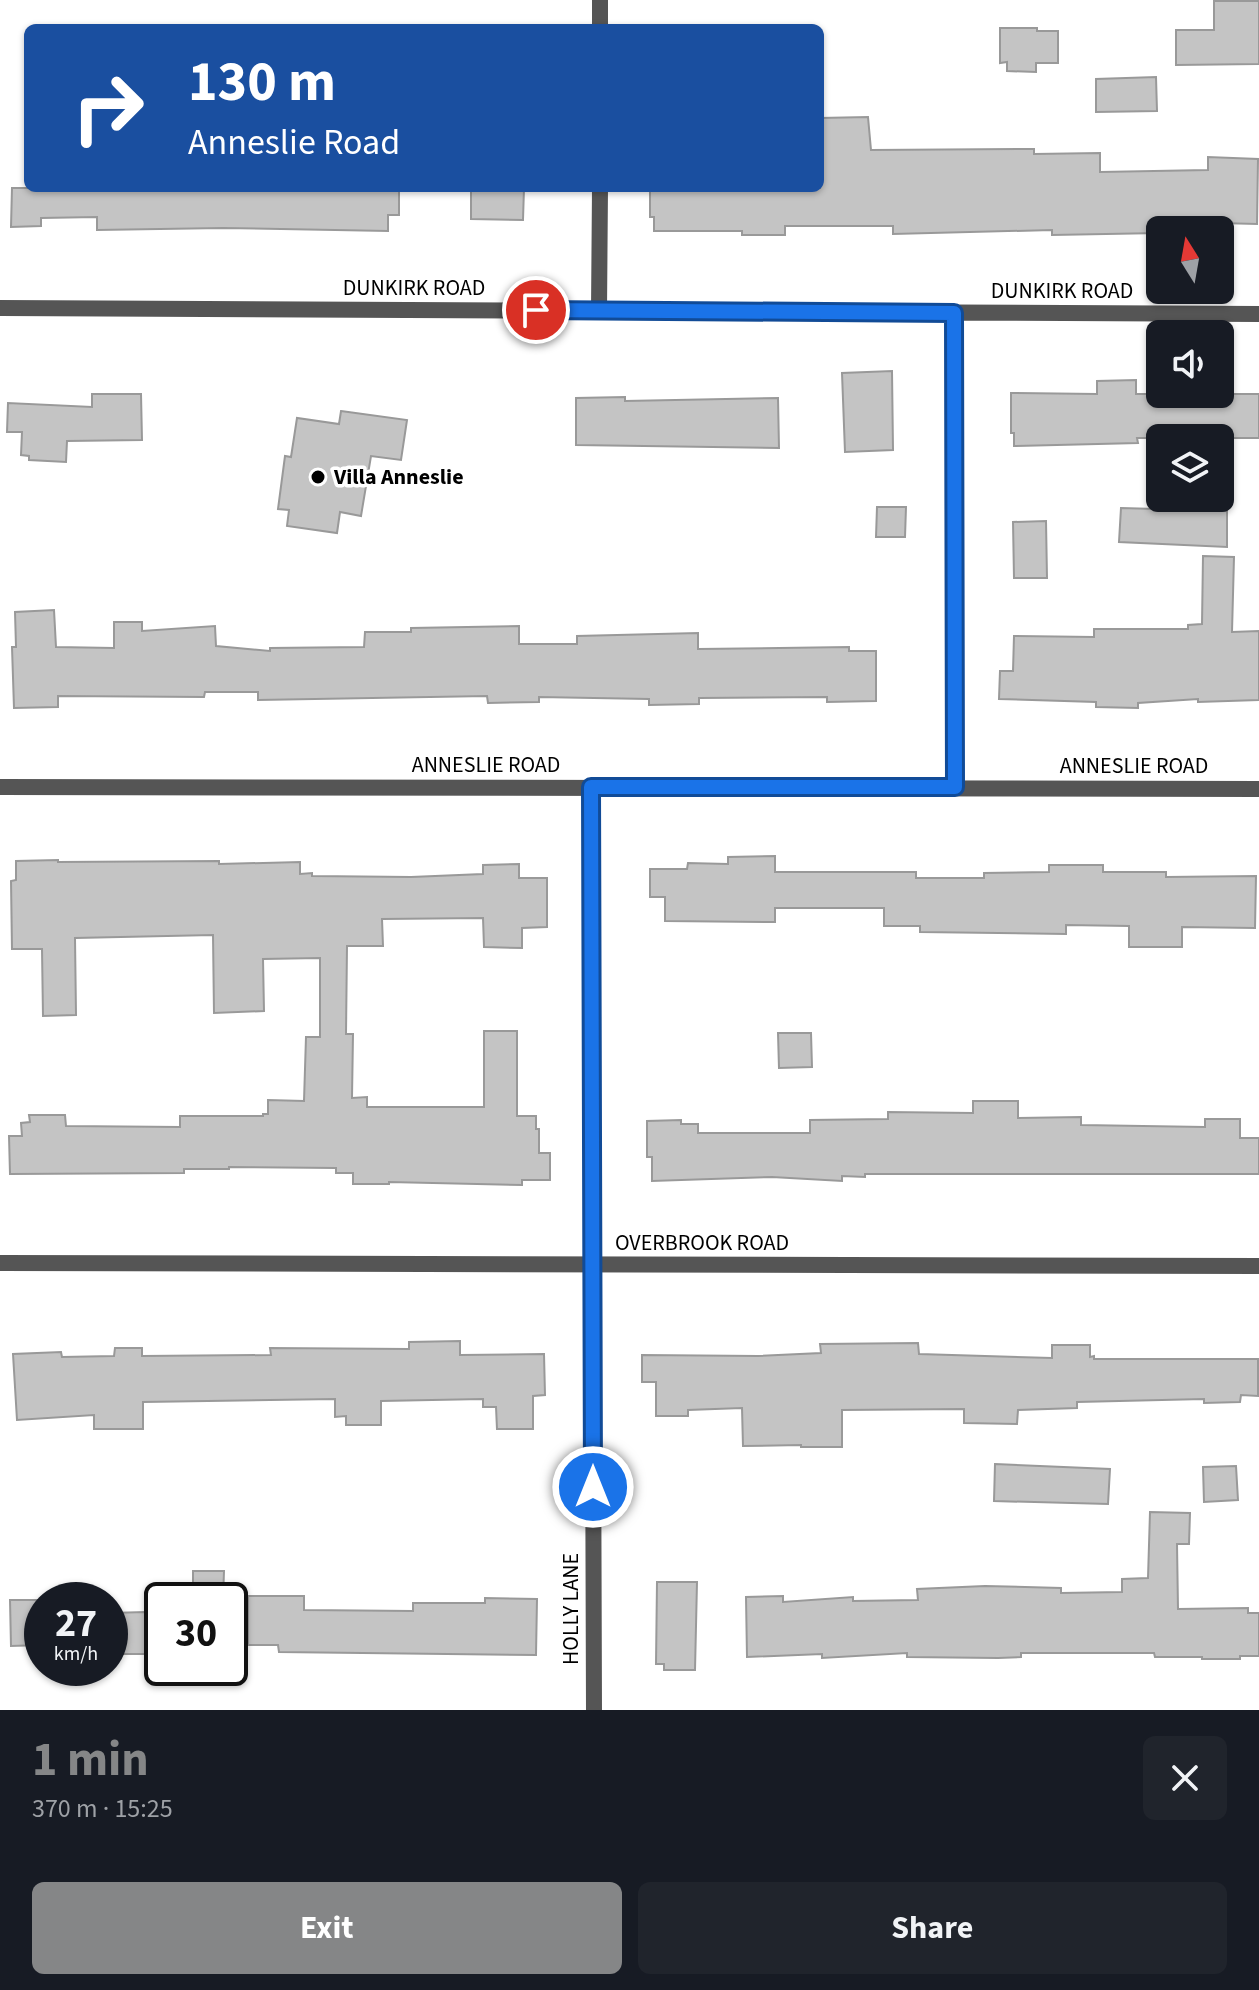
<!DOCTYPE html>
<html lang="en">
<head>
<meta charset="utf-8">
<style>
	body { margin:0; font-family:"Source Sans 3",sans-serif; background:#20242c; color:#f1f3f6; height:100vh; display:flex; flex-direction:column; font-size:30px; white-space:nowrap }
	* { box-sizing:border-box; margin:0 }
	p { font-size:26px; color:#9ea1a6 }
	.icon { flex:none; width:44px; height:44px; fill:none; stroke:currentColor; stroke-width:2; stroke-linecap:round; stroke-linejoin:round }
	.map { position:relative; height:1710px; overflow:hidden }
	.side { display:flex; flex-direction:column; background:#171b24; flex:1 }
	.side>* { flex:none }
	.banner { position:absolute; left:24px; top:24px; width:800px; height:168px; border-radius:12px; box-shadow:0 2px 6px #0004; background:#1a4fa0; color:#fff; overflow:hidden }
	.needle { width:52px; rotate:349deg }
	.fabs { position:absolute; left:1146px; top:216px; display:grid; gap:16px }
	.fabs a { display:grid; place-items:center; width:88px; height:88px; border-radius:12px; background:#171b24; box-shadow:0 2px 6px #0004; font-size:40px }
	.speed { position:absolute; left:24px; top:1582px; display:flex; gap:16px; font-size:40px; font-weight:700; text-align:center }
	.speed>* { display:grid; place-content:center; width:104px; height:104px; border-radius:50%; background:#171b24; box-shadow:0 2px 6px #0004; line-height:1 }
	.speed small { font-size:20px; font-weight:400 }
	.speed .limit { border:4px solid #111; border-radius:12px; background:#fff; color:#111 }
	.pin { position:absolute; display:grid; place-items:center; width:68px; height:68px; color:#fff; margin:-34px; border:4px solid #fff; border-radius:50%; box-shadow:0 2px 8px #0007 }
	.me { position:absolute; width:88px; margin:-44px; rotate:0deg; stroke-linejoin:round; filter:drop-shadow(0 0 6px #0008) }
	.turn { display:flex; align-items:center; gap:28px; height:168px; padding:0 32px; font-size:36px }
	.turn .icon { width:104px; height:104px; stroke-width:2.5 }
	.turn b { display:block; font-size:56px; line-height:68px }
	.round { display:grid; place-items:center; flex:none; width:84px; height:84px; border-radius:12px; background:#20242c }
	.headline { display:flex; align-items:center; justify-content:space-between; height:136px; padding:0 32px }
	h1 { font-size:48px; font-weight:700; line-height:60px; color:#858687 }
	.cta { display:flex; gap:16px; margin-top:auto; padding:16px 32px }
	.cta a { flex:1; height:92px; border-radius:12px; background:#858687; color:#fff; font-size:32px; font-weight:700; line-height:92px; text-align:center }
	.cta a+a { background:#20242c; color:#f1f3f6 }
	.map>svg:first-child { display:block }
	.building { fill:#c4c4c4; stroke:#999; stroke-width:2 }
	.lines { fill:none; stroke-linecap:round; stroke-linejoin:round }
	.street { stroke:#555; stroke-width:16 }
	.route-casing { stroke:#114b97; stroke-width:20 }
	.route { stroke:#1a73e8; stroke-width:14 }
	.poi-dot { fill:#000; stroke:#fff; stroke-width:3 }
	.labels { text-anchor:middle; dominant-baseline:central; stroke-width:7; stroke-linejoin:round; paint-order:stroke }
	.street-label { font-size:22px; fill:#000; stroke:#fff }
	.poi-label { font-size:22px; font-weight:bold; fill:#000; stroke:#fff; text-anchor:start }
</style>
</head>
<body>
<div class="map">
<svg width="1259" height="1710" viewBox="0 0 1259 1710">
	<rect width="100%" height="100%" fill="#fff"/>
	<path class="building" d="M 1214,1 L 1259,1 L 1259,64 L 1176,65 L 1176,30 L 1214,30 Z
		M 1000,28 L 1037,28 L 1037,31 L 1058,31 L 1058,63 L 1036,63 L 1036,72 L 1007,71 L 1007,62 L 1000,63 Z
		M 1156,77 L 1157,111 L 1096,112 L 1096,79 Z
		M 868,117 L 871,150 L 1034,149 L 1034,154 L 1100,153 L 1100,172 L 1208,170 L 1208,157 L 1258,159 L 1257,224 L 1180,222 L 1180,230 L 1160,230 L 1160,233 L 1052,235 L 1052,230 L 893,234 L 893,226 L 785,226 L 785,235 L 742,235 L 742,231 L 654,231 L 654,217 L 650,217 L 650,188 L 820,188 L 820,118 Z
		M 12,188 L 399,188 L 399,215 L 388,215 L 388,231 L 223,228 L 97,230 L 97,217 L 41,218 L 41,226 L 11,227 Z
		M 471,188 L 524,188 L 523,220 L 471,219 Z
		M 892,371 L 893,450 L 845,452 L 842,373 Z
		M 1136,380 L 1136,394 L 1259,394 L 1259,438 L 1137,438 L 1138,443 L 1014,446 L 1014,433 L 1011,433 L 1011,393 L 1097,394 L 1097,381 Z
		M 92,394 L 141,394 L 142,440 L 67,441 L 66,462 L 29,460 L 29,456 L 21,455 L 22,432 L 7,432 L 8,403 L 92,407 Z
		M 625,397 L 625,401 L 778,398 L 779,448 L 576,445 L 576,398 Z
		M 341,411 L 407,420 L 401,460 L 371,456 L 361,516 L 340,512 L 337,533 L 287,526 L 289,510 L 278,509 L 285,456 L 291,457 L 297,418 L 339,424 Z
		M 877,507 L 906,507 L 905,537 L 876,537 Z
		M 1121,508 L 1227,511 L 1227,547 L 1119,542 Z
		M 1046,521 L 1047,578 L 1014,578 L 1013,522 Z
		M 1203,556 L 1234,557 L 1232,632 L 1259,631 L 1259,700 L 1198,702 L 1198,699 L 1138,703 L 1138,708 L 1096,707 L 1096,702 L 999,699 L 1000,671 L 1013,671 L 1014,636 L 1094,637 L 1094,629 L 1188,629 L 1188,625 L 1202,624 Z
		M 54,610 L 56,647 L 114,648 L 114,622 L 142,622 L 142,631 L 215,626 L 216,646 L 270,651 L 270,648 L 364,647 L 365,632 L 411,632 L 411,628 L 519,626 L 519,644 L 577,644 L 577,636 L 698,633 L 698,649 L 849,647 L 849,651 L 876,651 L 876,701 L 827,702 L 827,697 L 699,698 L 699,704 L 649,705 L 649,699 L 539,697 L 539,702 L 488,703 L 487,696 L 258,700 L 258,692 L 205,692 L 204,697 L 58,696 L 58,707 L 14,708 L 12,647 L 16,647 L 15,612 Z
		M 775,856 L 775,872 L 916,872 L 916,878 L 984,878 L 984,873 L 1049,872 L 1049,865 L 1103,865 L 1103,872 L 1166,872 L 1166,877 L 1256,876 L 1255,928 L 1182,927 L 1182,947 L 1129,947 L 1129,926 L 1066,925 L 1066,934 L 920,932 L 920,926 L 884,926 L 884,908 L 775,908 L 775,922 L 665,921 L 665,897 L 650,897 L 650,869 L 687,869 L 688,863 L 728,864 L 728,857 Z
		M 58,860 L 58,862 L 219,861 L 219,864 L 300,862 L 300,874 L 312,873 L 312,876 L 411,877 L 483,874 L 483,865 L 519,864 L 519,878 L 547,878 L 547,927 L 522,928 L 522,948 L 484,947 L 483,918 L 382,919 L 383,946 L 347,946 L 346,1034 L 353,1034 L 352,1098 L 367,1097 L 367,1107 L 484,1107 L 484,1031 L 517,1031 L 517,1116 L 536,1116 L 536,1129 L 539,1129 L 539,1153 L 550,1153 L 550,1180 L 522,1180 L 522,1185 L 389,1182 L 389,1184 L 353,1184 L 353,1173 L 336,1173 L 336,1168 L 229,1167 L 229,1169 L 184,1169 L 184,1173 L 10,1174 L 9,1136 L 22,1136 L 21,1123 L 30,1122 L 29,1115 L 65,1115 L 66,1126 L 180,1127 L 180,1116 L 263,1116 L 263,1114 L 268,1114 L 268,1100 L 304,1101 L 306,1037 L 320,1037 L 320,958 L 263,959 L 264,1011 L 214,1013 L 213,935 L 75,938 L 76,1015 L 43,1016 L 42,949 L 12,949 L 11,881 L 16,880 L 16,861 Z
		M 778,1033 L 811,1033 L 812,1067 L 779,1068 Z
		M 973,1101 L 1018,1101 L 1018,1118 L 1081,1117 L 1081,1125 L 1205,1127 L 1205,1119 L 1240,1119 L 1240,1138 L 1259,1138 L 1259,1174 L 865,1174 L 865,1177 L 842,1176 L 842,1181 L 772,1177 L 652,1181 L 652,1157 L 647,1157 L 647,1121 L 681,1120 L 681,1124 L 698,1124 L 698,1133 L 810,1133 L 810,1120 L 888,1119 L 888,1112 L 973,1113 Z
		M 460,1341 L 460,1355 L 544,1354 L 545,1395 L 533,1396 L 533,1429 L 497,1429 L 496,1407 L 483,1407 L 483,1399 L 381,1401 L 381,1425 L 346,1425 L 346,1416 L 335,1417 L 335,1399 L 143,1402 L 143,1429 L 94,1429 L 94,1415 L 17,1420 L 13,1354 L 61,1352 L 62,1357 L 114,1356 L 115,1348 L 142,1348 L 142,1356 L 271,1355 L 270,1348 L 409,1349 L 409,1342 Z
		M 918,1343 L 919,1354 L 1052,1358 L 1052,1345 L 1090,1345 L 1090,1357 L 1094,1356 L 1094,1359 L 1258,1359 L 1258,1396 L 1241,1395 L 1240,1402 L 1204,1403 L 1204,1399 L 1077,1402 L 1077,1408 L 1018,1410 L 1017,1424 L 964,1423 L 964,1409 L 842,1410 L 842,1447 L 801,1447 L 801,1445 L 743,1446 L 742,1408 L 688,1410 L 688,1416 L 656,1416 L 656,1382 L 642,1382 L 642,1355 L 758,1356 L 821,1353 L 820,1344 Z
		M 995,1464 L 1110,1469 L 1108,1504 L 994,1501 Z
		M 1236,1466 L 1238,1500 L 1204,1502 L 1203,1467 Z
		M 1150,1512 L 1190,1513 L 1189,1544 L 1177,1544 L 1178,1609 L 1248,1608 L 1248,1613 L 1259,1613 L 1259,1656 L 1240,1656 L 1240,1659 L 1202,1659 L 1202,1657 L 1155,1657 L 1154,1653 L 1021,1653 L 1021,1657 L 998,1658 L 907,1657 L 907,1653 L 822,1658 L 822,1654 L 747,1657 L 746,1597 L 783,1596 L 783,1602 L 853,1597 L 853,1601 L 918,1600 L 917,1589 L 985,1586 L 1061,1588 L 1061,1593 L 1122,1592 L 1122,1579 L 1148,1578 Z
		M 193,1571 L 224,1571 L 223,1600 L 193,1600 Z
		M 657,1582 L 697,1582 L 695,1670 L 664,1670 L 664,1664 L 656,1664 Z
		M 248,1596 L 304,1596 L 304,1610 L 413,1611 L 413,1603 L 485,1603 L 485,1598 L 537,1599 L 536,1655 L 279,1652 L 278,1645 L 248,1645 Z
		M 10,1600 L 42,1600 L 42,1645 L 11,1646 Z
		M 145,1612 L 145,1654 L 110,1654 L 110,1613 Z"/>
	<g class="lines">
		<path class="street" d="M 600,28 L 600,0
			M 0,308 L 1259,314
			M 599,311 L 600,188
			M 954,313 L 955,787
			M 0,787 L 1259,789
			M 591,787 L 594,1710
			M 0,1263 L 1259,1266"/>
	</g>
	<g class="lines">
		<g class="route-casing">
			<path id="route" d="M 536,310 L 954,313 L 955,787 L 591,787 L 593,1487"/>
		</g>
		<use href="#route" class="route"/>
	</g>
	<circle class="poi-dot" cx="318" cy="477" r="8"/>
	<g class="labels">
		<g class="street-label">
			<text x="414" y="288">DUNKIRK ROAD</text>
			<text x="1062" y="291">DUNKIRK ROAD</text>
			<text x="486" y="765">ANNESLIE ROAD</text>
			<text x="1134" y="766">ANNESLIE ROAD</text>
			<text x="702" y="1243">OVERBROOK ROAD</text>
			<text transform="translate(571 1609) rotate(-90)">HOLLY LANE</text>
		</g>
		<g class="poi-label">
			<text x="334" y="477">Villa Anneslie</text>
		</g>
	</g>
</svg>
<div class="fabs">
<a><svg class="needle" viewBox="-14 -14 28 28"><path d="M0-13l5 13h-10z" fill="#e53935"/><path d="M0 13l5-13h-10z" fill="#9ea1a6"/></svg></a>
<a><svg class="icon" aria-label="sound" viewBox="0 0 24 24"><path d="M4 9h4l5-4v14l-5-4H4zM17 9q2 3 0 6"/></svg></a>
<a><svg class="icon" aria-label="layers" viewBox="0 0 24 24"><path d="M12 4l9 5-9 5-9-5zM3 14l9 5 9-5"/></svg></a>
</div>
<div class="speed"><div>27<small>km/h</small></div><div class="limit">30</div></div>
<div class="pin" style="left:536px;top:310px;background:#d93025"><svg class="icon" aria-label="arrive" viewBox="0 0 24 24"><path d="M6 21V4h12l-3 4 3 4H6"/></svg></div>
<svg class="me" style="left:593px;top:1487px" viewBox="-20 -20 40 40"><circle r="17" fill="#1a73e8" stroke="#fff" stroke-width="3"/><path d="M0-11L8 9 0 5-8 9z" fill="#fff"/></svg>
<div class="banner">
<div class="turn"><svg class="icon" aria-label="right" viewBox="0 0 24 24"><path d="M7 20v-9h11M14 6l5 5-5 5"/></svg><div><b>130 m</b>Anneslie Road</div></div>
</div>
</div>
<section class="side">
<div class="headline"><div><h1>1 min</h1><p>370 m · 15:25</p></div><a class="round"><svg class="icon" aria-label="close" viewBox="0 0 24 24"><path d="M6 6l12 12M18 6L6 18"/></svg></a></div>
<div class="cta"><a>Exit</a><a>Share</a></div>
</section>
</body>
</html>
